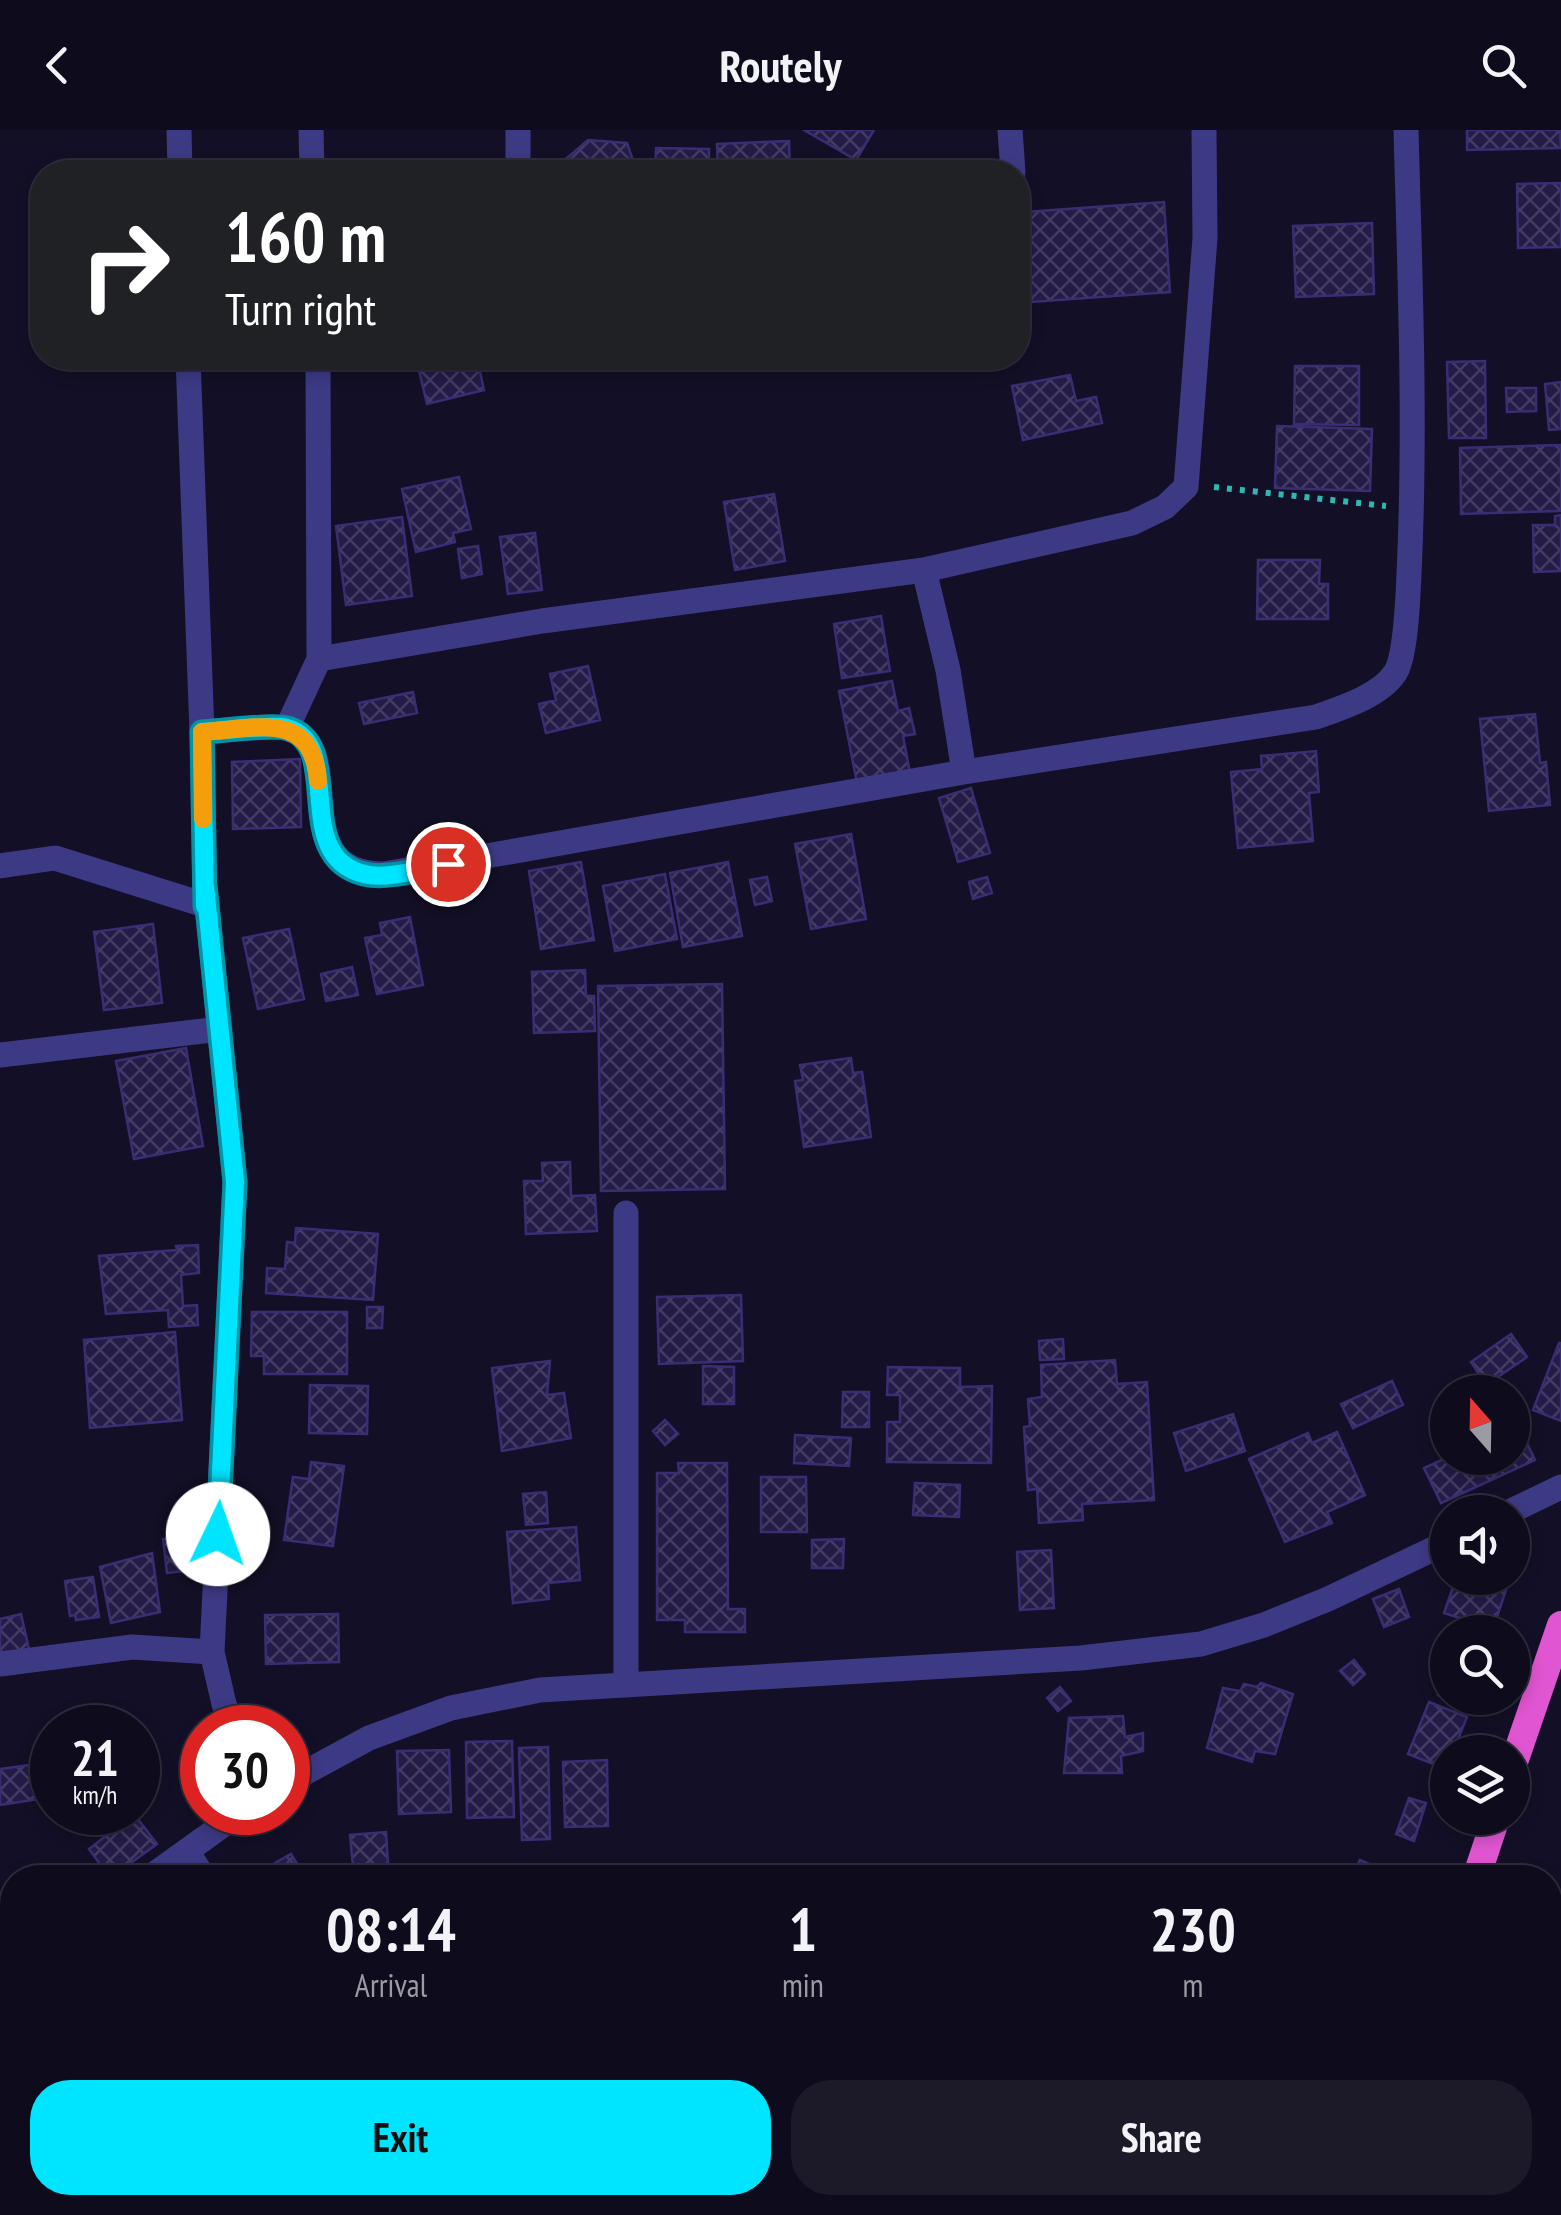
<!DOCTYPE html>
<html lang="en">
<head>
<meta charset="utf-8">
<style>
	body { margin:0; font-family:"PT Sans Narrow",sans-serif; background:#1c1929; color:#f1f3f6; height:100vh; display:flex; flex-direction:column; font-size:38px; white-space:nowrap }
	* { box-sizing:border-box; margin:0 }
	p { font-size:32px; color:#9b9ba3 }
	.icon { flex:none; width:55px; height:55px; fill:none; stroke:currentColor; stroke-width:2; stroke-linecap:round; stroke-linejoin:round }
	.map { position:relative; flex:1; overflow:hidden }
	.drawer { position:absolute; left:0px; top:1735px; width:1562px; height:350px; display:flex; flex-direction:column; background:#0e0b1c; border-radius:40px 40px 0 0; box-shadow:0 5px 15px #0003,0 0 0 2px #2e2b3b }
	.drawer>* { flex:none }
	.top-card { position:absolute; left:30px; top:30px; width:1000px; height:210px; border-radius:40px; box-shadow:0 5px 15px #0003,0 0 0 2px #2e2b3b; background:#202124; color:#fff; overflow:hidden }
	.needle { width:65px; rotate:340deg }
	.fabs { position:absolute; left:1430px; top:1245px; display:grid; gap:20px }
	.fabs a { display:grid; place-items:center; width:100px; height:100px; border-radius:50%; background:#0e0b1c; box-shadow:0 5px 15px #0003,0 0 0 2px #2e2b3b; font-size:50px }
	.speed { position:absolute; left:30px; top:1575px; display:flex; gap:20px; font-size:50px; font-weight:700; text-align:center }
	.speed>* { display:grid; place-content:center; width:130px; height:130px; border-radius:50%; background:#0e0b1c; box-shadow:0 5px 15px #0003,0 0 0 2px #2e2b3b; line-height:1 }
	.speed small { font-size:25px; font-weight:400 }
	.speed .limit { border:15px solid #d22; background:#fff; color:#111 }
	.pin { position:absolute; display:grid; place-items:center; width:85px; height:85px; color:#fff; margin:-42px; border:5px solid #fff; border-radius:50%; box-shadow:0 2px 10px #0007 }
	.me { position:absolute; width:110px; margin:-55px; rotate:3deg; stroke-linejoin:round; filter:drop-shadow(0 0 8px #0008) }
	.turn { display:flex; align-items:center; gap:35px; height:210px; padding:0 30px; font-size:45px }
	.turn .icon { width:130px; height:130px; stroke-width:2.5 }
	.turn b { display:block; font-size:70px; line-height:85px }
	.eta { display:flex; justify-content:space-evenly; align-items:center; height:170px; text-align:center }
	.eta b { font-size:60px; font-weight:600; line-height:70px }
	.cta { display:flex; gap:20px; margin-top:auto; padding:20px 30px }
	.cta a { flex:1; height:115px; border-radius:40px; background:#00e5ff; color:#111; font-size:40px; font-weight:600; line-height:115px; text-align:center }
	.cta a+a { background:#1c1929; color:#f1f3f6 }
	header { display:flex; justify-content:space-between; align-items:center; height:130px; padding:0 30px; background:#0e0b1c; font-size:45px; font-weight:600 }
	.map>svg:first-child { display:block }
	.grass { fill:url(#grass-tufts) }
	.building { fill:url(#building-cross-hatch); stroke:#3b2d73; stroke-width:2.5 }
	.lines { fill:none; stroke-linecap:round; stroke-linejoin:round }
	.path { stroke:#2fb8b0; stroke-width:6; stroke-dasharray:5 8; stroke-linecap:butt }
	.minor { stroke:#3d3a85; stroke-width:25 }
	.trunk { stroke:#e055d1; stroke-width:28 }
	.route-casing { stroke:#0095a6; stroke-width:25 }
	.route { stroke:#00e5ff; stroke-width:18 }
	.slow { stroke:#f59e0b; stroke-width:18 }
</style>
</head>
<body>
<header><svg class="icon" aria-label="back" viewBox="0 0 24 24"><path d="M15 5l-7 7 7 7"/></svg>Routely<svg class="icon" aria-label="search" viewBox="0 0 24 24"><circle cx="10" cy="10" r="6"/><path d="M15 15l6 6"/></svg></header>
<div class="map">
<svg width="1561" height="2085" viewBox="0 0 1561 2085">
	<defs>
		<pattern id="grass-tufts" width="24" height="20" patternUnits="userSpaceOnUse" patternTransform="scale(2.5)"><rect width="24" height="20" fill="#12302f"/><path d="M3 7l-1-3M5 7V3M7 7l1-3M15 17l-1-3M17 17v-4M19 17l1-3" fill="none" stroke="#344d4e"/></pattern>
		<pattern id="building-cross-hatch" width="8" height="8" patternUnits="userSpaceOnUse" patternTransform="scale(2.5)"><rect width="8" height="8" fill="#241b47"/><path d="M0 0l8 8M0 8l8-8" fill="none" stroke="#433b63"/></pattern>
	</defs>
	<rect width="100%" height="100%" fill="#130f26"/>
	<path class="grass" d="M 1561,1814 L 1561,2085 L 1466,2085 L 1471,2073 L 1550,2072 L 1550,1846 Z"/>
	<path class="building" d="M 804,0 L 874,0 L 856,30 Z
		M 1467,0 L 1560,0 L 1561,18 L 1467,20 Z
		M 588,10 L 627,13 L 637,42 L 556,42 L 553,40 Z
		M 789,11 L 790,42 L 718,42 L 717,14 Z
		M 656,18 L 709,19 L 709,42 L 655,42 Z
		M 1561,53 L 1561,117 L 1518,118 L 1517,54 Z
		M 1164,72 L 1170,162 L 1031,172 L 1026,82 Z
		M 1372,93 L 1374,164 L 1296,167 L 1293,96 Z
		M 416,228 L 477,228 L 484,260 L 427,274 Z
		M 1485,231 L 1486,308 L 1449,308 L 1447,232 Z
		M 1295,236 L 1359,236 L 1359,295 L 1294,294 Z
		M 1070,245 L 1076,271 L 1096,267 L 1102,293 L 1023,310 L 1012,256 Z
		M 1561,252 L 1561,299 L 1549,300 L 1545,254 Z
		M 1506,258 L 1536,258 L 1536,281 L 1507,282 Z
		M 1277,296 L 1372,299 L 1370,361 L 1275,358 Z
		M 1561,315 L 1561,381 L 1461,384 L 1460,318 Z
		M 459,347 L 471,399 L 453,403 L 455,412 L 416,422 L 402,359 Z
		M 774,364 L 785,431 L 735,440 L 724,372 Z
		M 1561,385 L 1561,441 L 1534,442 L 1533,395 L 1555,395 L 1555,386 Z
		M 402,387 L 412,466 L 346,475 L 336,396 Z
		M 535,403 L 542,460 L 508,464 L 500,407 Z
		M 478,416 L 482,444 L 462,448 L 458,419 Z
		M 1258,430 L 1320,430 L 1319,454 L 1328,454 L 1328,489 L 1257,489 Z
		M 881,486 L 890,541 L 842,548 L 834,494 Z
		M 588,536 L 600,590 L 546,603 L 539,574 L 556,570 L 550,544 Z
		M 892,551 L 898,581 L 909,578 L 915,604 L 903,606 L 910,643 L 857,653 L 839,561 Z
		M 413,562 L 417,583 L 364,594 L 359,573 Z
		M 1535,584 L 1540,633 L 1546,632 L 1550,675 L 1489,681 L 1480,589 Z
		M 1316,621 L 1319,662 L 1309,663 L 1313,711 L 1238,718 L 1231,642 L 1262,639 L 1261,626 Z
		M 300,629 L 301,697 L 233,699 L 232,632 Z
		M 971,658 L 990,723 L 958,732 L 939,668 Z
		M 851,704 L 866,789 L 811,799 L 795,714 Z
		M 581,732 L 594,810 L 541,819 L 529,741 Z
		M 728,732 L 742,806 L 683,817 L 670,743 Z
		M 665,744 L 677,809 L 615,821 L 603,756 Z
		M 767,747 L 772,771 L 755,775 L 750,750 Z
		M 987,747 L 992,763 L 973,769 L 969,752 Z
		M 410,787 L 423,855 L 377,864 L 365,808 L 382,805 L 380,793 Z
		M 153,794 L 162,873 L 104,880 L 94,802 Z
		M 289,799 L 304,869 L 258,879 L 243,808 Z
		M 352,837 L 358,865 L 326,871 L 321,844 Z
		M 585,840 L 586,866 L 594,866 L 595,901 L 534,903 L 532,842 Z
		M 722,854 L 725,1059 L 601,1061 L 598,856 Z
		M 186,918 L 203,1016 L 134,1029 L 116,931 Z
		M 851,928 L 853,943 L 862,942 L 871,1007 L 804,1017 L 795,951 L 803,950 L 800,935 Z
		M 570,1032 L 571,1066 L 595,1065 L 597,1101 L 526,1104 L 524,1051 L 543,1051 L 542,1033 Z
		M 296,1098 L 378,1104 L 373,1170 L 266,1163 L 267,1138 L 285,1139 L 287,1112 L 295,1113 Z
		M 198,1115 L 199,1143 L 181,1145 L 183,1176 L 197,1175 L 198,1195 L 169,1197 L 168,1180 L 106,1184 L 99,1126 L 177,1120 L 176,1116 Z
		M 741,1165 L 743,1231 L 659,1234 L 657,1167 Z
		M 367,1177 L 383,1177 L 382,1198 L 367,1198 Z
		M 252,1182 L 347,1182 L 347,1244 L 264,1244 L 264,1226 L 251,1226 Z
		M 175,1202 L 182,1290 L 90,1298 L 84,1210 Z
		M 1511,1204 L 1527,1227 L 1486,1255 L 1471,1232 Z
		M 1063,1209 L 1064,1229 L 1040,1230 L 1039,1211 Z
		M 1559,1213 L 1561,1213 L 1561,1291 L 1533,1280 Z
		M 1115,1230 L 1117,1254 L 1147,1252 L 1154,1370 L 1082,1374 L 1083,1390 L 1039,1393 L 1037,1359 L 1028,1360 L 1024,1297 L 1030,1296 L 1028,1269 L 1042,1267 L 1041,1235 Z
		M 550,1231 L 547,1265 L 564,1263 L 571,1308 L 502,1321 L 492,1238 Z
		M 703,1236 L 734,1237 L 734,1274 L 703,1274 Z
		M 888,1237 L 960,1238 L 960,1257 L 992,1256 L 991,1333 L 887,1332 L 887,1292 L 900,1292 L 900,1265 L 887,1265 Z
		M 1392,1251 L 1403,1275 L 1353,1298 L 1341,1274 Z
		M 310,1255 L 368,1256 L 367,1304 L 309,1303 Z
		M 843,1262 L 869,1262 L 869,1297 L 842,1297 Z
		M 1233,1284 L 1245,1321 L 1186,1341 L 1174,1303 Z
		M 665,1290 L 678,1304 L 665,1315 L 653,1301 Z
		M 1518,1295 L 1535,1330 L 1441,1373 L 1424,1338 L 1448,1327 L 1512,1328 L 1512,1297 Z
		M 1337,1302 L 1365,1365 L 1327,1382 L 1332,1393 L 1285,1412 L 1249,1329 L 1308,1303 L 1312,1313 Z
		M 795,1305 L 851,1308 L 849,1336 L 794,1333 Z
		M 311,1332 L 344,1336 L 333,1416 L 284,1410 L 293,1347 L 309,1349 Z
		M 678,1333 L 727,1333 L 728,1479 L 745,1479 L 745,1502 L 685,1502 L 685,1490 L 657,1490 L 657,1343 L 679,1343 Z
		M 761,1347 L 806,1347 L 807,1402 L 761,1402 Z
		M 915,1353 L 960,1355 L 959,1387 L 913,1385 Z
		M 546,1362 L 548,1393 L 526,1395 L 523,1364 Z
		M 576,1397 L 580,1450 L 548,1453 L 549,1469 L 513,1473 L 507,1402 Z
		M 182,1407 L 187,1441 L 167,1443 L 163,1409 Z
		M 844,1409 L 843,1438 L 812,1438 L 812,1410 Z
		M 1051,1420 L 1054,1478 L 1020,1480 L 1017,1422 Z
		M 152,1423 L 160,1482 L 111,1493 L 100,1437 Z
		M 93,1447 L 99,1487 L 76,1490 L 75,1485 L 70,1486 L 65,1451 Z
		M 1456,1448 L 1510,1448 L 1493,1499 L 1444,1483 Z
		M 1399,1459 L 1409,1487 L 1384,1497 L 1373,1469 Z
		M 21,1484 L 29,1519 L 0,1526 L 0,1489 Z
		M 338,1484 L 339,1532 L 266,1534 L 265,1485 Z
		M 1354,1530 L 1365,1544 L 1353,1555 L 1340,1541 Z
		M 1448,1538 L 1448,1568 L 1478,1568 L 1475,1578 L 1438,1565 Z
		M 1261,1553 L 1293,1564 L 1275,1624 L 1255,1621 L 1252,1632 L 1207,1618 L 1223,1558 L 1240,1561 L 1244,1554 L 1257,1557 Z
		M 1060,1557 L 1071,1571 L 1058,1581 L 1047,1568 Z
		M 1429,1572 L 1467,1587 L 1453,1622 L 1448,1622 L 1446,1639 L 1408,1624 Z
		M 1123,1586 L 1125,1607 L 1143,1603 L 1143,1621 L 1121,1626 L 1122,1643 L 1064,1643 L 1069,1588 Z
		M 512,1611 L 514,1687 L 467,1688 L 466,1612 Z
		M 548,1617 L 550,1709 L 522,1710 L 519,1618 Z
		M 449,1620 L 451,1682 L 399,1684 L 397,1621 Z
		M 607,1630 L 608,1696 L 565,1697 L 563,1632 Z
		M 52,1632 L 52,1667 L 0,1675 L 0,1639 Z
		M 1409,1668 L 1426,1673 L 1414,1711 L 1396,1704 Z
		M 134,1684 L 157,1714 L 110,1748 L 89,1719 Z
		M 386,1702 L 389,1748 L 354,1748 L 350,1705 Z
		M 291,1724 L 306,1748 L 255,1748 L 254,1745 Z
		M 1360,1730 L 1401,1748 L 1352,1748 Z
		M 21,2072 L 62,2072 L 59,2085 L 18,2085 Z
		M 441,2072 L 550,2072 L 551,2079 L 495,2085 L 494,2077 L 442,2082 Z
		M 1185,2072 L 1221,2072 L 1216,2085 L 1195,2085 L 1182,2080 Z"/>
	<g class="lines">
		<path class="path" d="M 1214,357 L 1386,376"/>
		<path class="minor" d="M 179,0 L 180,42
			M 311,0 L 312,42
			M 518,0 L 518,27
			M 1010,0 L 1013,42
			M 1018,125 L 1020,171
			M 188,228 L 202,602 L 205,770
			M 319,529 L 542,491 L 924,440
			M 287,598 L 319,529 L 318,228
			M 202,602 C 221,601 273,594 289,599 C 351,619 281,744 384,744 L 964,642 L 948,540 L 924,440 L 1132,393 L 1165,377 L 1186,357 L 1205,108 L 1204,0
			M 964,642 L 1316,587 C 1341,578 1380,566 1395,543 C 1406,527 1408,465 1409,444 C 1416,296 1410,148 1406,0
			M 0,736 L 55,728 L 205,775 L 205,762
			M 205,757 L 235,1052 L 212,1522 L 224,1574 L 234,1598
			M 0,925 L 220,899
			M 626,1083 L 626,1554
			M 1509,1382 L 1561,1357
			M 0,1534 L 132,1517 L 212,1522
			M 288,1652 L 369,1608 L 451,1578 L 540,1560 L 1081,1528 L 1201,1514 L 1264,1495 L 1328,1469 L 1448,1412
			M 187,1721 L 204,1748
			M 149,1748 L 241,1682
			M 0,1930 L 12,1905
			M 405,2072 L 413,2085"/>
		<path class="trunk" d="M 1512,1638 L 1561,1495
			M 1476,1748 L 1496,1688
			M 1361,2085 L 1365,2072"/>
	</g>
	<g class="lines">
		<g class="route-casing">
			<path id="route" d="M 218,1404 L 235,1052 L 205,756 L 205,776 L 202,602 C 222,601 271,594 287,598 C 346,614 290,726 364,744 C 389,750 422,738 448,734"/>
		</g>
		<use href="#route" class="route"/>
		<path class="slow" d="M 203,689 L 202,602 C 256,599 312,579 318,651"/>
	</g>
</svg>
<div class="fabs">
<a><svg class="needle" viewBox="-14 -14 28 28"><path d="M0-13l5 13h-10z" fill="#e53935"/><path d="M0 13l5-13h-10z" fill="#9b9ba3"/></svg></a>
<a><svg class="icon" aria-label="sound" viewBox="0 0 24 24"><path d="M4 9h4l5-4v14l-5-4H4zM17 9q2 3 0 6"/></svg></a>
<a><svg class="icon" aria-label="search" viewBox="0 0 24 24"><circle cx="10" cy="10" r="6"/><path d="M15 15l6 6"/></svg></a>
<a><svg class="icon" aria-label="layers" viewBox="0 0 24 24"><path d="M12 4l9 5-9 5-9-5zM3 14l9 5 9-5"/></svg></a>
</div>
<div class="speed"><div>21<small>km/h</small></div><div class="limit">30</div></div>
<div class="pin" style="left:448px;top:734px;background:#d93025"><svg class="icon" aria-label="arrive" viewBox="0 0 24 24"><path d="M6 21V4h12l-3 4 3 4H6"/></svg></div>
<svg class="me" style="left:218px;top:1404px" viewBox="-20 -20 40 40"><circle r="19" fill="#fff"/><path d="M0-13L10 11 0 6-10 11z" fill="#00e5ff"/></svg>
<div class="top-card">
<div class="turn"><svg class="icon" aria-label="right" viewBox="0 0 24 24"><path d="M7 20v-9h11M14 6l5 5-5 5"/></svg><div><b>160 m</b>Turn right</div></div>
</div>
<section class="drawer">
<div class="eta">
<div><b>08:14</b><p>Arrival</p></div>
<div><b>1</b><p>min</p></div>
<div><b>230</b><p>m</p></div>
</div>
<div class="cta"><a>Exit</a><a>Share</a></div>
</section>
</div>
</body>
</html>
